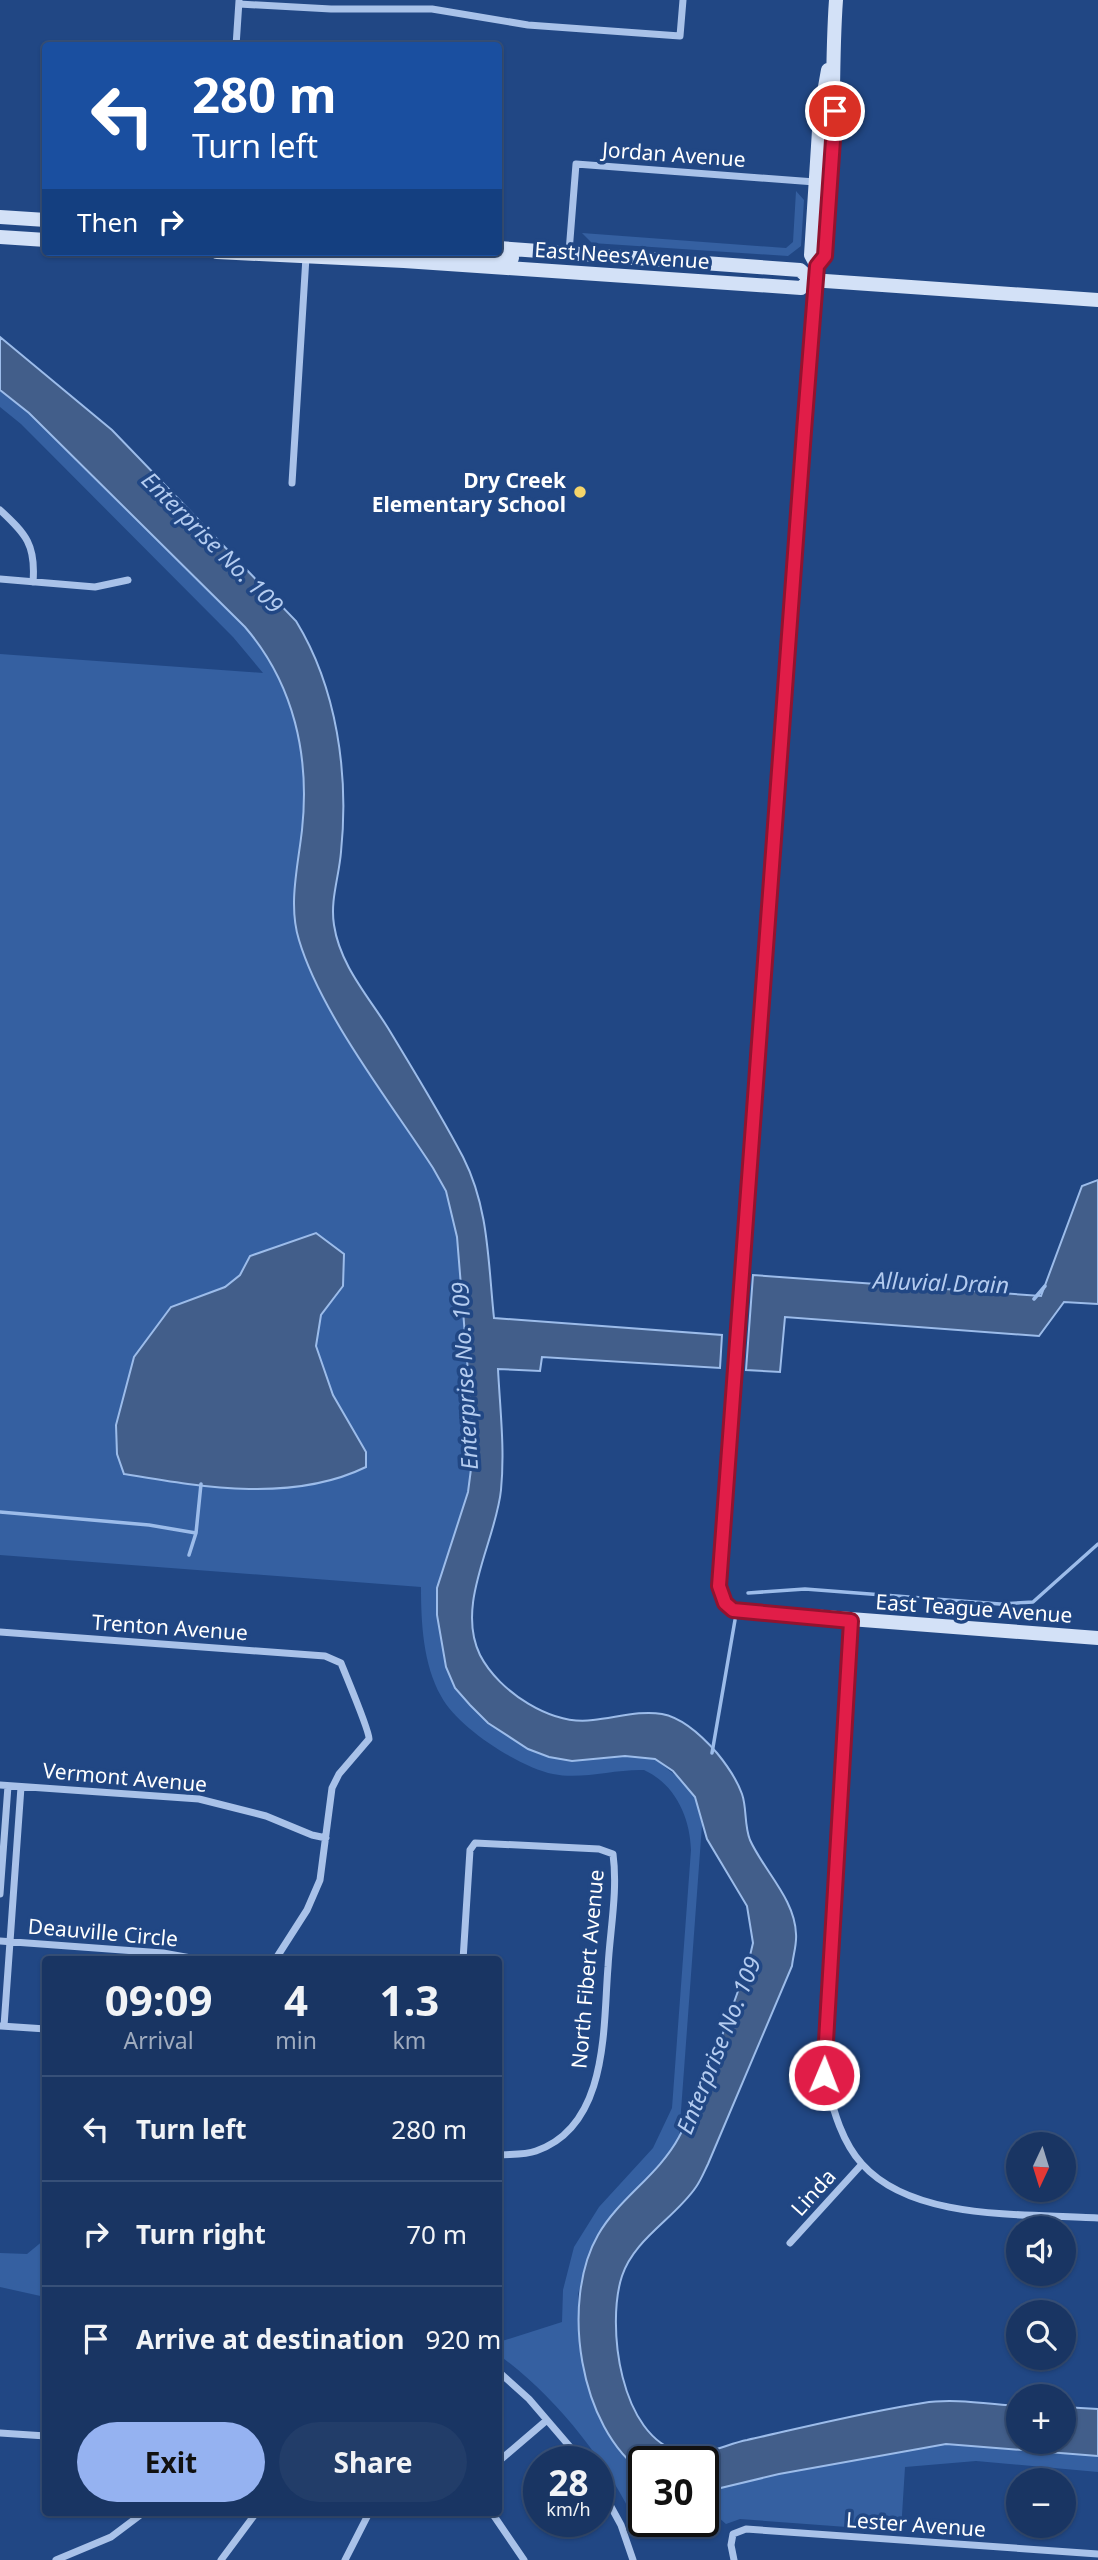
<!DOCTYPE html>
<html lang="en">
<head>
<meta charset="utf-8">
<style>
	body { margin:0; font-family:"Noto Sans",sans-serif; background:#223d69; color:#f1f3f6; height:100vh; display:flex; flex-direction:column; font-size:26px; white-space:nowrap }
	* { box-sizing:border-box; margin:0 }
	p { font-size:23px; color:#9fabbe }
	.icon { flex:none; width:38px; height:38px; fill:none; stroke:currentColor; stroke-width:2; stroke-linecap:round; stroke-linejoin:round }
	.map { position:relative; flex:1; overflow:hidden }
	.side { position:absolute; left:42px; top:1956px; width:460px; height:560px; display:flex; flex-direction:column; background:#193563; border-radius:7px; box-shadow:0 2px 5px #0004,0 0 0 2px #375078 }
	.side>* { flex:none }
	.guide { position:absolute; left:42px; top:42px; width:460px; height:214px; border-radius:7px; box-shadow:0 2px 5px #0004,0 0 0 2px #375078; background:#1a4fa0; color:#fff; overflow:hidden }
	.needle { width:46px; rotate:184deg }
	.fabs { position:absolute; left:1006px; top:2132px; display:grid; gap:14px }
	.fabs a { display:grid; place-items:center; width:70px; height:70px; border-radius:50%; background:#193563; box-shadow:0 2px 5px #0004,0 0 0 2px #375078; font-size:35px }
	.speed { position:absolute; left:523px; top:2446px; display:flex; gap:14px; font-size:35px; font-weight:700; text-align:center }
	.speed>* { display:grid; place-content:center; width:91px; height:91px; border-radius:50%; background:#193563; box-shadow:0 2px 5px #0004,0 0 0 2px #375078; line-height:1 }
	.speed small { font-size:18px; font-weight:400 }
	.speed .limit { border:4px solid #111; border-radius:10px; background:#fff; color:#111 }
	.pin { position:absolute; display:grid; place-items:center; width:60px; height:60px; color:#fff; margin:-30px; border:4px solid #fff; border-radius:50%; box-shadow:0 2px 7px #0007 }
	.me { position:absolute; width:77px; margin:-38px; rotate:1deg; stroke-linejoin:round; filter:drop-shadow(0 0 5px #0008) }
	.turn { display:flex; align-items:center; gap:24px; height:147px; padding:0 35px; font-size:32px }
	.turn .icon { width:91px; height:91px; stroke-width:2.5 }
	.turn b { display:block; font-size:49px; line-height:60px }
	.then { display:flex; align-items:center; height:66px; padding:0 35px; background:#0003; gap:14px; font-size:26px }
	.eta { display:flex; justify-content:space-evenly; align-items:center; height:119px; text-align:center }
	.eta b { font-size:42px; font-weight:700; line-height:49px }
	.button { display:flex; gap:14px; margin-top:auto; padding:14px 35px }
	.button a { flex:1; height:80px; border-radius:42px; background:#95b2f1; color:#111; font-size:28px; font-weight:700; line-height:80px; text-align:center }
	.button a+a { background:#223d69; color:#f1f3f6 }
	ul { padding:0; list-style:none }
	li { display:flex; align-items:center; gap:21px; height:105px; padding:0 35px; border-top:2px solid #375078 }
	li div { flex:1 }
	li b { display:block; font-size:26px }
	li em { font-style:normal }
	.map>svg:first-child { display:block }
	.green { fill:#3560a1 }
	.water { fill:#425e8a; stroke:#9cbcea; stroke-width:2 }
	.lines { fill:none; stroke-linecap:round; stroke-linejoin:round }
	.stream { stroke:#9cbcea; stroke-width:3.5 }
	.street { stroke:#a9c2e9; stroke-width:7 }
	.secondary { stroke:#d3e1f7; stroke-width:14 }
	.route-casing { stroke:#92132f; stroke-width:18 }
	.route { stroke:#e11d48; stroke-width:12 }
	.poi-dot { fill:#f6d56a; stroke:#214784; stroke-width:2.5 }
	.labels { text-anchor:middle; dominant-baseline:central; stroke-width:7; stroke-linejoin:round; paint-order:stroke }
	.street-label { font-size:21px; fill:#fff; stroke:#214784 }
	.poi-label { font-size:21px; font-weight:bold; fill:#fff; stroke:#214784; text-anchor:end }
	.water-label { font-size:23px; font-style:italic; fill:#b4ccf0; stroke:#214784 }
</style>
</head>
<body>
<div class="map">
<svg width="1098" height="2560" viewBox="0 0 1098 2560">
	<rect width="100%" height="100%" fill="#214784"/>
	<path class="green" d="M 796,191 L 804,200 L 801,246 L 788,256 L 592,243 L 582,233 L 786,248 L 793,242 Z
		M 0,390 L 29,413 L 245,627 C 294,684 310,756 302,830 C 298,866 288,905 299,940 C 321,1014 391,1103 433,1168 L 446,1191 L 457,1237 L 474,1446 L 468,1492 L 437,1588 L 437,1615 L 446,1667 L 455,1688 L 488,1723 L 572,1761 L 625,1756 L 655,1759 L 686,1784 L 695,1797 L 702,1825 L 679,2138 L 657,2172 L 617,2212 L 589,2254 L 578,2294 L 582,2351 L 590,2396 L 638,2469 L 644,2473 L 644,2522 L 650,2522 L 637,2525 C 606,2460 556,2397 499,2355 L 499,2342 L 562,2322 L 563,2290 L 574,2247 L 599,2207 L 653,2148 L 672,2108 L 691,1850 C 690,1817 675,1784 644,1770 C 614,1769 582,1780 553,1774 C 519,1767 458,1728 441,1696 C 423,1664 421,1622 421,1587 L 0,1555 L 0,654 L 263,673 L 233,637 L 21,424 L 0,407 Z
		M 44,2240 L 45,2297 L 0,2287 L 0,2253 L 27,2254 Z
		M 946,2444 L 1098,2456 L 1098,2472 L 976,2461 L 905,2467 L 901,2531 L 740,2519 L 726,2524 L 710,2510 L 704,2511 L 704,2492 L 779,2474 Z"/>
	<path class="water" d="M 0,337 L 112,430 L 296,621 C 337,688 349,774 341,852 C 339,877 330,900 334,925 C 340,965 368,996 388,1028 C 414,1071 440,1113 463,1157 C 489,1208 488,1262 494,1318 L 722,1335 L 720,1368 L 542,1357 L 540,1371 L 498,1369 C 500,1409 505,1449 501,1490 C 496,1541 455,1604 480,1655 C 499,1692 552,1726 593,1720 C 615,1718 640,1710 662,1714 C 684,1718 703,1737 717,1753 C 726,1764 737,1780 742,1794 C 747,1808 744,1825 750,1840 C 764,1871 795,1899 796,1934 C 797,1944 793,1956 792,1966 L 708,2164 C 704,2172 701,2180 696,2187 C 675,2218 634,2239 622,2276 C 606,2325 620,2438 681,2452 C 703,2458 726,2444 747,2440 C 805,2427 865,2412 923,2403 C 953,2398 988,2404 1018,2406 L 1018,2441 L 1064,2441 L 1064,2407 L 1098,2409 L 1098,2456 L 946,2444 L 779,2474 L 704,2492 L 704,2462 L 644,2462 L 644,2473 C 579,2429 560,2301 598,2235 C 619,2198 658,2176 679,2137 C 708,2083 726,2022 748,1964 L 753,1943 L 747,1906 L 707,1839 L 695,1797 L 673,1771 L 655,1759 L 625,1756 L 572,1761 L 549,1757 L 528,1749 L 488,1723 L 470,1705 L 455,1688 L 446,1667 L 437,1615 L 437,1588 L 468,1492 L 474,1446 L 457,1237 L 446,1191 L 433,1168 C 391,1103 321,1014 299,940 C 288,905 298,866 302,830 C 310,756 294,684 245,627 L 29,413 L 0,390 Z
		M 1098,1180 L 1098,1304 L 1064,1302 L 1039,1336 L 785,1317 L 780,1372 L 746,1370 L 753,1275 L 1041,1296 L 1082,1186 Z
		M 316,1233 L 344,1254 L 343,1286 L 321,1315 L 316,1346 L 333,1395 L 366,1452 L 366,1467 C 292,1503 202,1487 124,1474 L 117,1454 L 116,1425 L 134,1357 L 171,1307 L 225,1287 L 240,1275 L 250,1256 Z"/>
	<g class="lines">
		<path class="stream" d="M 1034,1299 L 1045,1286
			M 0,1512 L 149,1525 L 196,1533
			M 189,1555 L 196,1533 L 201,1484
			M 748,1593 L 805,1589 L 1000,1604 L 1033,1602 L 1098,1544
			M 712,1753 L 735,1620"/>
		<path class="street" d="M 239,4 L 331,9 L 432,9 L 528,25 L 680,36 L 683,0
			M 236,46 L 239,1
			M 569,252 L 576,164 L 815,182
			M 292,483 L 306,257
			M 0,510 C 26,534 36,545 33,582
			M 0,579 L 95,587 L 128,580
			M 851,1621 L 824,2075 C 832,2104 840,2140 862,2164 C 914,2222 1026,2213 1098,2218
			M 0,1632 L 325,1656 L 341,1663 C 346,1676 370,1732 369,1739 L 339,1774 L 332,1788 L 320,1880 L 307,1910 L 275,1960
			M 0,1785 L 199,1799 L 266,1816 L 312,1835 L 326,1838
			M 0,1894 L 8,1786
			M 0,1941 L 163,1953 L 202,1960
			M 463,1960 L 470,1850 L 475,1843 L 599,1849 L 613,1854 C 618,1891 610,1930 608,1967 C 603,2027 609,2126 536,2151 C 525,2155 511,2154 499,2155
			M 1,2026 L 46,2029
			M 4,2026 L 21,1787
			M 46,2215 L 46,2221
			M 790,2243 L 862,2164
			M 499,2372 L 529,2399 L 583,2462
			M 0,2433 L 46,2436
			M 499,2461 L 547,2420
			M 598,2483 L 621,2525 L 633,2560
			M 492,2513 L 524,2560
			M 56,2560 L 111,2537 L 143,2513
			M 221,2560 L 256,2513
			M 345,2560 L 369,2513
			M 734,2560 L 731,2545 L 733,2534 L 746,2529 L 1098,2554"/>
		<path class="secondary" d="M 836,0 C 831,68 835,136 829,204 C 827,225 829,249 817,266 L 804,431 L 719,1586 L 725,1603 L 733,1610 L 1098,1638
			M 0,217 L 46,220
			M 0,237 L 46,240
			M 499,248 L 800,270 L 811,280 L 1098,300
			M 217,252 L 404,261 L 801,288 L 811,280
			M 428,252 L 512,258
			M 817,266 L 811,255 L 820,115 L 828,70"/>
	</g>
	<g class="lines">
		<g class="route-casing">
			<path id="route" d="M 824,2075 L 851,1621 L 733,1610 L 725,1603 L 719,1586 L 804,431 L 817,266 L 825,256 L 835,111"/>
		</g>
		<use href="#route" class="route"/>
	</g>
	<circle class="poi-dot" cx="580" cy="492" r="7"/>
	<g class="labels">
		<g class="street-label">
			<text transform="translate(674 154) rotate(4)">Jordan Avenue</text>
			<text transform="translate(622 255) rotate(4)">East Nees Avenue</text>
			<text transform="translate(974 1608) rotate(4)">East Teague Avenue</text>
			<text transform="translate(170 1627) rotate(4)">Trenton Avenue</text>
			<text transform="translate(125 1777) rotate(5)">Vermont Avenue</text>
			<text transform="translate(103 1932) rotate(5)">Deauville Circle</text>
			<text transform="translate(587 1969) rotate(-85)">North Fibert Avenue</text>
			<text transform="translate(813 2192) rotate(-48)">Linda</text>
			<text transform="translate(916 2524) rotate(4)">Lester Avenue</text>
		</g>
		<g class="poi-label">
			<text x="566" y="480">Dry Creek<tspan x="566" dy="24">Elementary School</tspan></text>
		</g>
		<g class="water-label">
			<text transform="translate(213 542) rotate(45)">Enterprise No. 109</text>
			<text transform="translate(941 1282) rotate(2)">Alluvial Drain</text>
			<text transform="translate(464 1376) rotate(-93)">Enterprise No. 109</text>
			<text transform="translate(718 2045) rotate(-68)">Enterprise No. 109</text>
		</g>
	</g>
</svg>
<div class="fabs">
<a><svg class="needle" viewBox="-14 -14 28 28"><path d="M0-13l5 13h-10z" fill="#e53935"/><path d="M0 13l5-13h-10z" fill="#9fabbe"/></svg></a>
<a><svg class="icon" aria-label="sound" viewBox="0 0 24 24"><path d="M4 9h4l5-4v14l-5-4H4zM17 9q2 3 0 6"/></svg></a>
<a><svg class="icon" aria-label="search" viewBox="0 0 24 24"><circle cx="10" cy="10" r="6"/><path d="M15 15l6 6"/></svg></a>
<a>+</a>
<a>−</a>
</div>
<div class="speed"><div>28<small>km/h</small></div><div class="limit">30</div></div>
<div class="pin" style="left:835px;top:111px;background:#d93025"><svg class="icon" aria-label="arrive" viewBox="0 0 24 24"><path d="M6 21V4h12l-3 4 3 4H6"/></svg></div>
<svg class="me" style="left:824px;top:2075px" viewBox="-20 -20 40 40"><circle r="17" fill="#e11d48" stroke="#fff" stroke-width="3"/><path d="M0-11L8 9 0 5-8 9z" fill="#fff"/></svg>
<div class="guide">
<div class="turn"><svg class="icon" aria-label="left" viewBox="0 0 24 24"><path d="M17 20v-9H6M10 6l-5 5 5 5"/></svg><div><b>280 m</b>Turn left</div></div>
<div class="then">Then<svg class="icon" aria-label="right" viewBox="0 0 24 24"><path d="M7 20v-9h11M14 6l5 5-5 5"/></svg></div>
</div>
<section class="side">
<div class="eta">
<div><b>09:09</b><p>Arrival</p></div>
<div><b>4</b><p>min</p></div>
<div><b>1.3</b><p>km</p></div>
</div>
<ul>
<li><svg class="icon" aria-label="left" viewBox="0 0 24 24"><path d="M17 20v-9H6M10 6l-5 5 5 5"/></svg><div><b>Turn left</b></div><em>280 m</em></li>
<li><svg class="icon" aria-label="right" viewBox="0 0 24 24"><path d="M7 20v-9h11M14 6l5 5-5 5"/></svg><div><b>Turn right</b></div><em>70 m</em></li>
<li><svg class="icon" aria-label="arrive" viewBox="0 0 24 24"><path d="M6 21V4h12l-3 4 3 4H6"/></svg><div><b>Arrive at destination</b></div><em>920 m</em></li>
</ul>
<div class="button"><a>Exit</a><a>Share</a></div>
</section>
</div>
</body>
</html>
